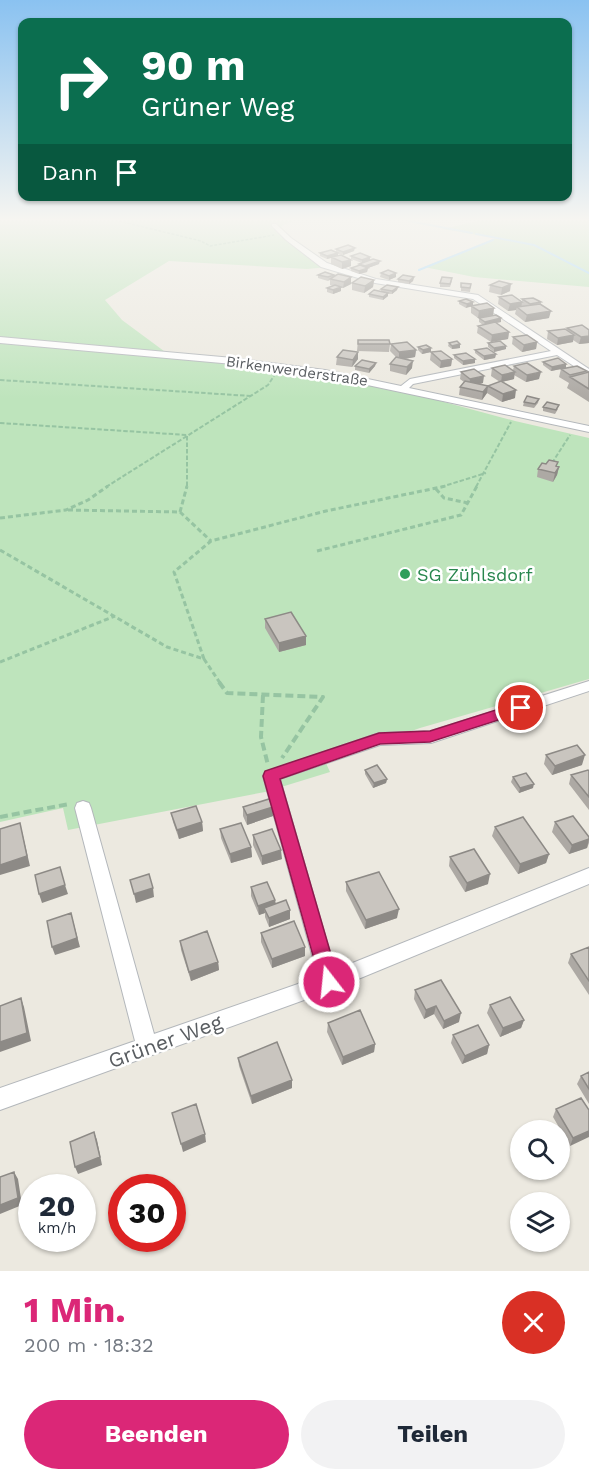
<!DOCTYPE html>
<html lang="de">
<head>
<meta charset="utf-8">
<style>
	body { margin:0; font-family:"Work Sans",sans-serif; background:#f2f2f3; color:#1f2937; height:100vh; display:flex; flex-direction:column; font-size:22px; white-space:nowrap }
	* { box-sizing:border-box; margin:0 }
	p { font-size:20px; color:#747a83 }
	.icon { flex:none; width:33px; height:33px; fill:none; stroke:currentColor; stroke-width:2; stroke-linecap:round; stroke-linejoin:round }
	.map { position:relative; height:1271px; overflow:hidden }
	.side { display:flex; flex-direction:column; background:#fff; flex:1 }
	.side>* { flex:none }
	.top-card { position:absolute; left:18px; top:18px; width:554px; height:183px; border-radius:12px; box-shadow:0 2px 4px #0004; background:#0b6e4f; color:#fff; overflow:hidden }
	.tools { position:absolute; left:510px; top:1120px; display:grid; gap:12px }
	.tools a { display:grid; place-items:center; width:60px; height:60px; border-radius:50%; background:#fff; box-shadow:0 2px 4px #0004; font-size:30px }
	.speed { position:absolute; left:18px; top:1174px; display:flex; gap:12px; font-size:30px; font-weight:700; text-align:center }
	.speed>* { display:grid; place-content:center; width:78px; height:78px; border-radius:50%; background:#fff; box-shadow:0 2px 4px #0004; line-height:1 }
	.speed small { font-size:15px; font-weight:400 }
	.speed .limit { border:9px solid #d22; background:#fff; color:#111 }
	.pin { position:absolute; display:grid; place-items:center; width:51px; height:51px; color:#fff; margin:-26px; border:3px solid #fff; border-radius:50%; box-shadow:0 2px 6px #0007 }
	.me { position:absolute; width:66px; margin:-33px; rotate:344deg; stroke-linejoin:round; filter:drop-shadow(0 0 4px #0008) }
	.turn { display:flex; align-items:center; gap:21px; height:126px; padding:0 24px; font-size:27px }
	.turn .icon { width:78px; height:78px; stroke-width:2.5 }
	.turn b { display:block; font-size:42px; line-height:51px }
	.then { display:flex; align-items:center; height:57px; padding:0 24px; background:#0003; gap:12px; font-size:22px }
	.round { display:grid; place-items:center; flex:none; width:63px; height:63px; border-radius:32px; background:#f2f2f3 }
	.overview { display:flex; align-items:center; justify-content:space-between; height:102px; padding:0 24px }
	h1 { font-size:36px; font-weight:700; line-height:45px; color:#db2777 }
	.button { display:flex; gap:12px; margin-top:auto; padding:12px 24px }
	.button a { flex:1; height:69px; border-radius:36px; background:#db2777; color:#fff; font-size:24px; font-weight:700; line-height:69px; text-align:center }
	.button a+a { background:#f2f2f3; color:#1f2937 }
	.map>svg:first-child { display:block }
	.green { fill:#bee4bc }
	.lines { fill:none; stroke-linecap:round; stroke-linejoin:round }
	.stream { stroke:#9ed7fe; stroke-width:2 }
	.minor-casing { stroke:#b3b7bb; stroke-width:2 }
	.path-far3 { stroke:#96c4a2; stroke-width:1.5; stroke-dasharray:3 1.5; stroke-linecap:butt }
	.path-far2 { stroke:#96c4a2; stroke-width:2; stroke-dasharray:4.5 2; stroke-linecap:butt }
	.path-far1 { stroke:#96c4a2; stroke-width:3; stroke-dasharray:5 3; stroke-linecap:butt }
	.path { stroke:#96c4a2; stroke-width:4; stroke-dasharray:8 4; stroke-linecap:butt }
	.minor { fill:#fff; fill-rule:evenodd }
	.wall { fill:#ada9a4 }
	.shaded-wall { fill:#8d8a86 }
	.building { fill:#c9c5bf; stroke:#8d8a86; stroke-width:1.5 }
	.route { fill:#db2777; stroke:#8e194d; stroke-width:1.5 }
	.leisure-dot { fill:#2e9e5b; stroke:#fff; stroke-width:2 }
	.labels { text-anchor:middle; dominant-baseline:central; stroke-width:5; stroke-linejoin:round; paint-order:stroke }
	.far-street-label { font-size:15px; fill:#595d61; stroke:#fff }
	.leisure-label { font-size:18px; fill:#27864d; stroke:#fff; text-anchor:start }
	.near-street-label { font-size:21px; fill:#595d61; stroke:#fff }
</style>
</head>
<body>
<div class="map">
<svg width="589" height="1271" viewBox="0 0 589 1271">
	<rect width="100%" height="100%" fill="#ece9e0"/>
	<path class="green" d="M 0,221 L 293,221 L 281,226 L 290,239 L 328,267 L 307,269 L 169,261 L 105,300 L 122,320 L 172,357 L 280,368 L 392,388 L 515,421 L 589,438 L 589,679 L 420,728 L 325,761 L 330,772 L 265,792 L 68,830 L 63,808 L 0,822 Z
		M 477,221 L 589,221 L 589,287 L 474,277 L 424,267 L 496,238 L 443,229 Z"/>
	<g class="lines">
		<path class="stream" d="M 409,221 L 472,233
			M 476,234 L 534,245 L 589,273
			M 419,270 L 493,240"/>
		<g class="minor-casing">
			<path id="minor" d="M 272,224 L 276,224 L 291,238 L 327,263 L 376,279 L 478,295 L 589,369 L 589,376 L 557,355 L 413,384 L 409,388 L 589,426 L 589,432 L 325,376 L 233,364 L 0,343 L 0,337 L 233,358 L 325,370 L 401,386 L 410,379 L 551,351 L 473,299 L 375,283 L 321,267 L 286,240 L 272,226 Z
				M 589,681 L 589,691 L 431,743 L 380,745 L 280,779 L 335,970 L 589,868 L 589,884 L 329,991 L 0,1110 L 0,1088 L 135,1041 L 75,808 L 77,803 L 83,801 L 89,803 L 91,808 L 154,1034 L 318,977 L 263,776 L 265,772 L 379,733 L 431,731 Z"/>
		</g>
		<path class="path-far3" d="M 119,221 L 201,241 L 210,246 L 274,235"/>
		<path class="path-far2" d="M 0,380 L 251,396
			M 0,423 L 187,435 L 187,487
			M 552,463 L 570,435
			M 106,487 L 268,385 L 274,376
			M 441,487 L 486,473
			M 476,487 L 511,422"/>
		<path class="path-far1" d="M 436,489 L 444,498 L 468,503
			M 68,510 L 180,512 L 211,541
			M 180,512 L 187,486
			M 0,518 L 66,510 L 88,500 L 108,486
			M 0,550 L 167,647 L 204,659 L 220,683
			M 317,551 L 461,515 L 477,486
			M 204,659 L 174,572 L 211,541 L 326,511 L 446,486
			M 0,662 L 115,616"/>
		<path class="path" d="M 219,682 L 227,693 L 323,697 L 282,758
			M 263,695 L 261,737 L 268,765
			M 0,817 L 69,804"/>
		<use href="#minor" class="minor"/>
	</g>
	<path class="wall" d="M 336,249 L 354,251 L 343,255 L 338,253 L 338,255 L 351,266 L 342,269 L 331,264 L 331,258 L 327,259 L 320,256 L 320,253 L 336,252 Z
		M 351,256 L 370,257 L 370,260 L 379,264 L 368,268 L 367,272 L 359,274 L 351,271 L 351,268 L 359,266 L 359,264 L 362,263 L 351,259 Z
		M 381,273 L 396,277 L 389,280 L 380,277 Z
		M 318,275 L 334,275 L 334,276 L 351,284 L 343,288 L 341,288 L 341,291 L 333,294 L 327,292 L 327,288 L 333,286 L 330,285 L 330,280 L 328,281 L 318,278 Z
		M 414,277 L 413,281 L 409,284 L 398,282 L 398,279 Z
		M 374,280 L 373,287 L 364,293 L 352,290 L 352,283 Z
		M 452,281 L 450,287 L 440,287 L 440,283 Z
		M 461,283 L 471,284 L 470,292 L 461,291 Z
		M 490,285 L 510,291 L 501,295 L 489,292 Z
		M 398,287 L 397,290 L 392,294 L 388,294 L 388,296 L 383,300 L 369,297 L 369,294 L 381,291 L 381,289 Z
		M 499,297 L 522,302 L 522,299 L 541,302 L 541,304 L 549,318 L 525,322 L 515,314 L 516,310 L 508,311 L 498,304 Z
		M 459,301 L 473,302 L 466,308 L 459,304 Z
		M 471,306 L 494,308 L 493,315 L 501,322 L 496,323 L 509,332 L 508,339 L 491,342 L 477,333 L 478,326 L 483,325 L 479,322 L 479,318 L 482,317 L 478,318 L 471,313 Z
		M 567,328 L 589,330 L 589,343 L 579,344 L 573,340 L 573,342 L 557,345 L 547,339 L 548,331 L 566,330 Z
		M 513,337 L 537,342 L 536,349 L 522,352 L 512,344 Z
		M 358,340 L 390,344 L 389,352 L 357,351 Z
		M 449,343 L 460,348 L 452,349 L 448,346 Z
		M 488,343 L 506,346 L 506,349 L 494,352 L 488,347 Z
		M 391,344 L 416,350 L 415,357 L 404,359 L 412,368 L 406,375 L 390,371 L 390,364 L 396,357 L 390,351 Z
		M 418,347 L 431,348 L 431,352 L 422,354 L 418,350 Z
		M 475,350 L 496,354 L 495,358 L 484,360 L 475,353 Z
		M 358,352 L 358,359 L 352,367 L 336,365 L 337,357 Z
		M 431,352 L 452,359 L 451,366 L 440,368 L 430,360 Z
		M 454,355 L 475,363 L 463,365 L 454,358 Z
		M 543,362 L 566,368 L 551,371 L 543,365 Z
		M 376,363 L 375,366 L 369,373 L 355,370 L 355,366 Z
		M 514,366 L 539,379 L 526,382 L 514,375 L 514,379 L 502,382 L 515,398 L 502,402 L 487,393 L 482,400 L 459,395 L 460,387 L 464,382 L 460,379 L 461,372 L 483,383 L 480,384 L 488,386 L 500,382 L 491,376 L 492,368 L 513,370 Z
		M 561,369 L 586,373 L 589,372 L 589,402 L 567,388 L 569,383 L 559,377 Z
		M 539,399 L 538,403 L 534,408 L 523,406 L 524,402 Z
		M 543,407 L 558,409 L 555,414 L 543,411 Z
		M 546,464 L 559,467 L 557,475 L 553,482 L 537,477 L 538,469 Z
		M 265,619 L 306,636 L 306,645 L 279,652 L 265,628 Z
		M 546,755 L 582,765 L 552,775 L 544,764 Z
		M 365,770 L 387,779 L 386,783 L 373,788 L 365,774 Z
		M 589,771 L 589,810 L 569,784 L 571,775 Z
		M 513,777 L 533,788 L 519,793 L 511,782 Z
		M 243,807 L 273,807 L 273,816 L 247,825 L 243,816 Z
		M 171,813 L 202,822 L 203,831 L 179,839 L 173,822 Z
		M 555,822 L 589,837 L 589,843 L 587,848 L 569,854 L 552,832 Z
		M 495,827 L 549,854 L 546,863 L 518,874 L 492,836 Z
		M 220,829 L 251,847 L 252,857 L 231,863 L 221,838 Z
		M 253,835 L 282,859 L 262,865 L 253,845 Z
		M 450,857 L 488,884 L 465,892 L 449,866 Z
		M 346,882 L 397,918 L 365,929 L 346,891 Z
		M 251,887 L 275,900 L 276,904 L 290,910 L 290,919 L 269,927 L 265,917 L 265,913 L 259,915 L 251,896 Z
		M 261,933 L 305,947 L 305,956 L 272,968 L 261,942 Z
		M 180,941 L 218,962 L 219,970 L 191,981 L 181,950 Z
		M 589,947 L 589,995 L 568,963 L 571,954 Z
		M 415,990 L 459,1022 L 443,1029 L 434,1014 L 424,1019 L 414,999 Z
		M 490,1005 L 524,1020 L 521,1028 L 500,1037 L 487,1013 Z
		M 328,1023 L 375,1044 L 374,1052 L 342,1065 L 327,1032 Z
		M 453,1035 L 489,1045 L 487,1054 L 462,1064 L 451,1043 Z
		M 238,1058 L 292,1080 L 292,1088 L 252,1104 L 239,1066 Z
		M 589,1072 L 589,1104 L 577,1084 L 581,1076 Z
		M 556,1109 L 589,1110 L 570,1146 L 553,1117 Z"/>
	<path class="shaded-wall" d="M 355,248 L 354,251 L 343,255 L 343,252 Z
		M 338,253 L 338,256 L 327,259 L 327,256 Z
		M 370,257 L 370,260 L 362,263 L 362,260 Z
		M 351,260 L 351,266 L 342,269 L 342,262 Z
		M 380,261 L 379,264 L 368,268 L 367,272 L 359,274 L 359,271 L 365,269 L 365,266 Z
		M 396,273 L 396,277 L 389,280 L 389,276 Z
		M 351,277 L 351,284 L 343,288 L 344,282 Z
		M 414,277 L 413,281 L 409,284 L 409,281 Z
		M 374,280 L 373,287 L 364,293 L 365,286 Z
		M 511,284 L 510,291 L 501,295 L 502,288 Z
		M 341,287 L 341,291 L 333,294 L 333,290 Z
		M 398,287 L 397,290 L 392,294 L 392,291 Z
		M 388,293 L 388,296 L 383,300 L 383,297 Z
		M 473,302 L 473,306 L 466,308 L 467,304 Z
		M 522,302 L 521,309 L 517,307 L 516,310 L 508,311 L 510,304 Z
		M 494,308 L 493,315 L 478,318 L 479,311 Z
		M 551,311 L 549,318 L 525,322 L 527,315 Z
		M 501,318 L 501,322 L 484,325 L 485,322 Z
		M 509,332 L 508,339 L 491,342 L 492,335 Z
		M 574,335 L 573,342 L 557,345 L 558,338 Z
		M 589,336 L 589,343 L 579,344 L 581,337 Z
		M 537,342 L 536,349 L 522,352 L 524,345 Z
		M 460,344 L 460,348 L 452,349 L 452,346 Z
		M 506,346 L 506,349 L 494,352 L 494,348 Z
		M 431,348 L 431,352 L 422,354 L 423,350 Z
		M 416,350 L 415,357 L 399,360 L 399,352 Z
		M 358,352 L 358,359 L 352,367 L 353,360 Z
		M 496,354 L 495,358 L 484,360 L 484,356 Z
		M 452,359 L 451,366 L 440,368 L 441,361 Z
		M 475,359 L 475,363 L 463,365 L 463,361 Z
		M 413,361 L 412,368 L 406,375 L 407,367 Z
		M 376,363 L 375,366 L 369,373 L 369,369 Z
		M 566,364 L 566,368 L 551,371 L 552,367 Z
		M 515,372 L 514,379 L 501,382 L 502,375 Z
		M 541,372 L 539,379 L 526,382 L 527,375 Z
		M 484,376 L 483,383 L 469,386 L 470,379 Z
		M 488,386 L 487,393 L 482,400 L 483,392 Z
		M 516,390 L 515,398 L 502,402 L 503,394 Z
		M 559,467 L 557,475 L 553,482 L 555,473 Z
		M 306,636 L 306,645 L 279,652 L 279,643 Z
		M 585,755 L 582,765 L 552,775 L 555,766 Z
		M 387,779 L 386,783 L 373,788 L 374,783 Z
		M 534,784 L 533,788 L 519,793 L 520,788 Z
		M 273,807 L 273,816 L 247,825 L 247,815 Z
		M 202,822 L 203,831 L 179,839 L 177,830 Z
		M 20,823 L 30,866 L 0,875 L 0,865 Z
		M 589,839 L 587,848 L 569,854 L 572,845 Z
		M 251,847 L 252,857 L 231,863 L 230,854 Z
		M 281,850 L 282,859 L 262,865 L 262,856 Z
		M 549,854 L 546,863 L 518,874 L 520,864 Z
		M 490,874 L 488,884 L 465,892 L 467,883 Z
		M 65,885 L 68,894 L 42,903 L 39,894 Z
		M 153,888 L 154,897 L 136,903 L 134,894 Z
		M 275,900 L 276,909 L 264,908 L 265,913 L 259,915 L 258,906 Z
		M 399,909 L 397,918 L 365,929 L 366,920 Z
		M 290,910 L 290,919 L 269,927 L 269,918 Z
		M 71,913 L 80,947 L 55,955 L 52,947 Z
		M 305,947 L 305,956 L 272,968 L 272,959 Z
		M 218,962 L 219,970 L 191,981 L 189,972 Z
		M 21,998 L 24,1007 L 31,1041 L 0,1052 L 0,1042 Z
		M 436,1006 L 434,1014 L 424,1019 L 426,1010 Z
		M 461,1013 L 459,1022 L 443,1029 L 444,1021 Z
		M 524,1020 L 521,1028 L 500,1037 L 503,1028 Z
		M 375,1044 L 374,1052 L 342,1065 L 343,1057 Z
		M 489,1045 L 487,1054 L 462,1064 L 465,1056 Z
		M 292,1080 L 292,1088 L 252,1104 L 251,1096 Z
		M 589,1131 L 589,1137 L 570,1146 L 573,1138 Z
		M 94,1132 L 97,1140 L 102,1165 L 78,1174 L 75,1167 Z
		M 205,1134 L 206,1142 L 183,1152 L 181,1144 Z
		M 14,1172 L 18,1179 L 22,1205 L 0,1214 L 0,1205 Z"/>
	<path class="building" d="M 348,245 L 355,248 L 343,252 L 336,249 Z
		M 331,250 L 338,253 L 327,256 L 320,253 Z
		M 360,253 L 370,257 L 362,260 L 351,256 Z
		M 341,255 L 351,260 L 342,262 L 331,257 Z
		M 373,259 L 380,261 L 365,266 L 359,264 Z
		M 360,265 L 368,268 L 359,271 L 351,268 Z
		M 388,270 L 396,273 L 389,276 L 381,273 Z
		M 325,272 L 334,275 L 328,277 L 318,275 Z
		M 338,274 L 351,277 L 344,282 L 330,279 Z
		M 403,275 L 414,277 L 409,281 L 398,279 Z
		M 361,277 L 374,280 L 365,286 L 352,283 Z
		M 442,277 L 452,278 L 450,284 L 440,283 Z
		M 499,281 L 511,284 L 502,288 L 490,285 Z
		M 461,283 L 471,284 L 470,288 L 461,287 Z
		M 335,285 L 341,287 L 333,290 L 327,288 Z
		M 387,285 L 398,287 L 392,291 L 381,289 Z
		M 374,290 L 388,293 L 383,297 L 369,294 Z
		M 512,295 L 522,302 L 510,304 L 499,297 Z
		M 533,298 L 541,302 L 530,304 L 522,299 Z
		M 466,299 L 473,302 L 467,304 L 459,301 Z
		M 487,303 L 494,308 L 479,311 L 471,306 Z
		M 540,304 L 551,311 L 527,315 L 517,307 Z
		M 496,315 L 501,318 L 485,322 L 479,318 Z
		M 495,322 L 509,332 L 492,335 L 478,326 Z
		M 582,325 L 589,330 L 589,336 L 581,337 L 567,328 Z
		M 565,329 L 574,335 L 558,338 L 548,331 Z
		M 527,335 L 537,342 L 524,345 L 513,337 Z
		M 358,340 L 389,340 L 390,344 L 358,344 Z
		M 457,341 L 460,344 L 452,346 L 449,343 Z
		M 500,341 L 506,346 L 494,348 L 488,343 Z
		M 407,342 L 416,350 L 399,352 L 391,344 Z
		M 426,345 L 431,348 L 423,350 L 418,347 Z
		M 487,348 L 496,354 L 484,356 L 475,350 Z
		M 343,350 L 358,352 L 353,360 L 337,357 Z
		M 441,351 L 452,359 L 441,361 L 431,352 Z
		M 466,353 L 475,359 L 463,361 L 454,355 Z
		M 396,357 L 413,361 L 407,367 L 390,364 Z
		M 558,358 L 566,364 L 552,367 L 543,362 Z
		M 362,360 L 376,363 L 369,369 L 355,366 Z
		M 527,363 L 541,372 L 527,375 L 514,366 Z
		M 505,365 L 515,372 L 502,375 L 492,368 Z
		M 577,366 L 587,371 L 570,375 L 561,369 Z
		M 474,369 L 484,376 L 470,379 L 461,372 Z
		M 589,372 L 589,389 L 570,377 Z
		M 465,381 L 488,386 L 501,381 L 516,390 L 503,394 L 488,386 L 483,392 L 460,387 Z
		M 527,396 L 539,399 L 535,404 L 524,402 Z
		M 547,402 L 559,405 L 556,410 L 543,407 Z
		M 549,460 L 558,462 L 556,466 L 559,467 L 555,473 L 538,469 L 542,463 L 546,464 Z
		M 291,612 L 306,636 L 279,643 L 265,619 Z
		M 577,745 L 585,755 L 555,766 L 546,755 Z
		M 377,765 L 387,779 L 374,783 L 365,770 Z
		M 588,770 L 589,771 L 589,797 L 571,775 Z
		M 526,773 L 534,784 L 520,788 L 513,777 Z
		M 269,799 L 273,807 L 247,815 L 243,807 Z
		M 196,806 L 202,822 L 177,830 L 171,813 Z
		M 573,816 L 589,837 L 589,839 L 572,845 L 555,822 Z
		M 523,817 L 549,854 L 520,864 L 495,827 Z
		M 20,823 L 27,856 L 0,865 L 0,829 Z
		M 241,823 L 251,847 L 230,854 L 220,829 Z
		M 272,829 L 281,850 L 262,856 L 253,835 Z
		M 474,849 L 490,874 L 467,883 L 450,857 Z
		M 60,867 L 65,885 L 39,894 L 35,875 Z
		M 379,872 L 399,909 L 366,920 L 346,882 Z
		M 149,874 L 153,888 L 134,894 L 130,880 Z
		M 267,882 L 275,900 L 258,906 L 251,887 Z
		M 286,900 L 290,910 L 269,918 L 264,908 Z
		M 71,913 L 77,938 L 52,947 L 47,921 Z
		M 294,921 L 305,947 L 272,959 L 261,933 Z
		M 207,931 L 218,962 L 189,972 L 180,941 Z
		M 589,947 L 589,981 L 571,954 Z
		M 441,980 L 461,1013 L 444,1021 L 436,1006 L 426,1010 L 415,990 Z
		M 510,997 L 524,1020 L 503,1028 L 490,1005 Z
		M 21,998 L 27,1033 L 0,1042 L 0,1006 Z
		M 360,1010 L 375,1044 L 343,1057 L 328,1023 Z
		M 478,1025 L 489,1045 L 465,1056 L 453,1035 Z
		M 277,1042 L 292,1080 L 251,1096 L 238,1058 Z
		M 589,1072 L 589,1089 L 581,1076 Z
		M 581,1098 L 589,1110 L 589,1131 L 573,1138 L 556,1109 Z
		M 196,1104 L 205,1134 L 181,1144 L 172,1113 Z
		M 94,1132 L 100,1157 L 75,1167 L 70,1142 Z
		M 14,1172 L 18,1198 L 0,1205 L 0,1177 Z"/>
	<linearGradient id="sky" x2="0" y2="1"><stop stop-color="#8ac2f1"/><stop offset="0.55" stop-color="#f6f5f1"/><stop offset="1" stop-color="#f6f5f1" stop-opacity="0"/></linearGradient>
	<rect width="589" height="399" fill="url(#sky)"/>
	<path class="route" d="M 521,702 L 526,704 L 529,708 L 526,711 L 430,742 L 380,744 L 280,779 L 339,982 L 336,988 L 329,991 L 322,988 L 263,776 L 265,771 L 379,733 L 430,731 Z"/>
	<circle class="leisure-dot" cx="405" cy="574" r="6"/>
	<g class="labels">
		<g class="far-street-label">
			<text transform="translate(297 371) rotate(8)">Birkenwerderstraße</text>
		</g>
		<g class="leisure-label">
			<text x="417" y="574">SG Zühlsdorf</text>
		</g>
		<g class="near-street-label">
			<text transform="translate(165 1041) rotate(-20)">Grüner Weg</text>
		</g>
	</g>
</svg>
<div class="tools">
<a><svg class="icon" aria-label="search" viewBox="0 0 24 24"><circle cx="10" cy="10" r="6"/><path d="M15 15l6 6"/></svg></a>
<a><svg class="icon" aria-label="layers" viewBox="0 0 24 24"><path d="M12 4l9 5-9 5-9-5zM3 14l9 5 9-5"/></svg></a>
</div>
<div class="speed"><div>20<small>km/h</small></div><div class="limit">30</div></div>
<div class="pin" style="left:521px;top:708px;background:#d93025"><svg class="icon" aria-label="arrive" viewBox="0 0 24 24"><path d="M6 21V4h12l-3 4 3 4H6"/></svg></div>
<svg class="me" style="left:329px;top:982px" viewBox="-20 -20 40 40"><circle r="17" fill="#db2777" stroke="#fff" stroke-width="3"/><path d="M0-11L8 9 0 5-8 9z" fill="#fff"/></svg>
<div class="top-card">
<div class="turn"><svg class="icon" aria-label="right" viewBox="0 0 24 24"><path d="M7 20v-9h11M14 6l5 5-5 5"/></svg><div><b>90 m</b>Grüner Weg</div></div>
<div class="then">Dann<svg class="icon" aria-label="arrive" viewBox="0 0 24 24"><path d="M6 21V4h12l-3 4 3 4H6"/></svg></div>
</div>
</div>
<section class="side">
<div class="overview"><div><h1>1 Min.</h1><p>200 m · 18:32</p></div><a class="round" style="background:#d93025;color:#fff"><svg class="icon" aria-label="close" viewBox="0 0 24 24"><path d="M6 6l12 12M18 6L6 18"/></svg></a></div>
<div class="button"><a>Beenden</a><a>Teilen</a></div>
</section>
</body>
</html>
